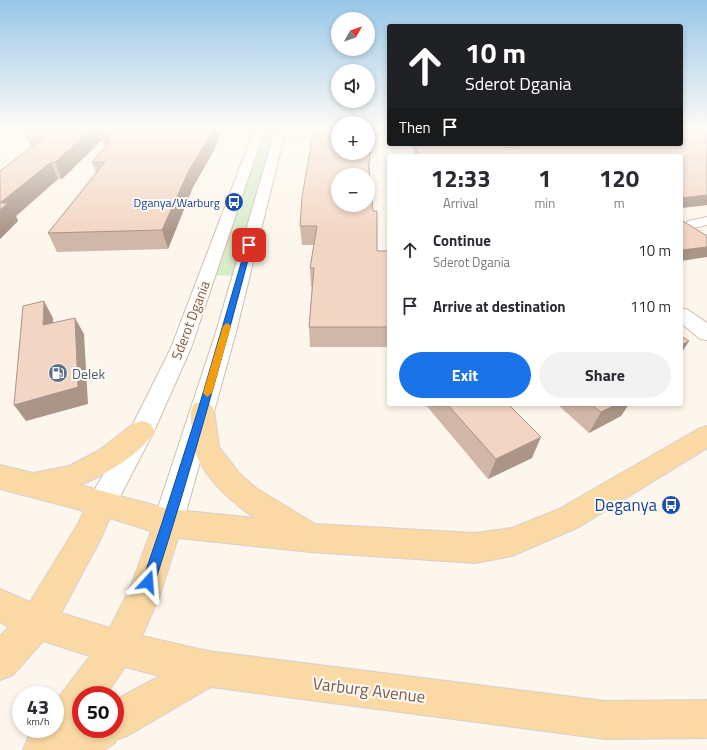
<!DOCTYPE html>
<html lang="en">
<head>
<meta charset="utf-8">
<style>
	body { margin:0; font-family:"Titillium Web",sans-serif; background:#f2f2f3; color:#2b2b33; height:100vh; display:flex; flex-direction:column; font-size:15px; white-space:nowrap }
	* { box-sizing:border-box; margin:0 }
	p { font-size:13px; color:#7c7c81 }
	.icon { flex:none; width:22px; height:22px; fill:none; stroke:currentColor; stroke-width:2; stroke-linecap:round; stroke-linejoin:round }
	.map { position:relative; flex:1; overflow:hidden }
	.drawer { position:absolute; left:387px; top:154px; width:296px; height:252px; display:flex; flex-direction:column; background:#fff; border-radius:4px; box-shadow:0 2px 6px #0003 }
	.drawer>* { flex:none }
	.top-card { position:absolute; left:387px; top:24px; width:296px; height:122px; border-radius:4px; box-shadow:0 2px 6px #0003; background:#202124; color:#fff; overflow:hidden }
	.needle { width:26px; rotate:50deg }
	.tools { position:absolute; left:331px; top:12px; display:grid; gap:8px }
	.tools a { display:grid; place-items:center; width:44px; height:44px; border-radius:50%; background:#fff; box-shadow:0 2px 6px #0003; font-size:20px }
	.speed { position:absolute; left:12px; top:686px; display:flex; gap:8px; font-size:20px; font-weight:700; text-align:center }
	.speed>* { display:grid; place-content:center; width:52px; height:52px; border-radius:50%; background:#fff; box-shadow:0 2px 6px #0003; line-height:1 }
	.speed small { font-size:10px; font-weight:400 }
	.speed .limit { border:6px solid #d22; background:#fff; color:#111 }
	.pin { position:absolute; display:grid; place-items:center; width:34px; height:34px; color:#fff; margin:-17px; border-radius:8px; box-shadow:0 2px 6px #0006 }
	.me { position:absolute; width:44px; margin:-22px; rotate:19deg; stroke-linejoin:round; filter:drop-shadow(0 0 3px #0008) }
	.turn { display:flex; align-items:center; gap:14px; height:84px; padding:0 12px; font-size:18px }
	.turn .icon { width:52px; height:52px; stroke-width:2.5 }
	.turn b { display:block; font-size:28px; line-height:34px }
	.then { display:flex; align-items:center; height:38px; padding:0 12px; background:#0003; gap:8px; font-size:15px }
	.eta { display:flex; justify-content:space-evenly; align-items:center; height:68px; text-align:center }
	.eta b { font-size:24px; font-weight:700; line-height:28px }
	.primary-button { display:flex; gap:8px; margin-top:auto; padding:8px 12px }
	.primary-button a { flex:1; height:46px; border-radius:24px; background:#1a73e8; color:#fff; font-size:16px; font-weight:700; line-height:46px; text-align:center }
	.primary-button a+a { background:#f2f2f3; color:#2b2b33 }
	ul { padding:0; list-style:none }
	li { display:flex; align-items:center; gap:12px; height:56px; padding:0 12px }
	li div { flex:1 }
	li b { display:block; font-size:15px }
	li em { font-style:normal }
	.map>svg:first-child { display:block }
	.green { fill:#d8ecc9 }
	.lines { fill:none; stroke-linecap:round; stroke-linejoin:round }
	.minor-casing { stroke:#d1beb0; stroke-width:2 }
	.major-casing { stroke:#dad1cd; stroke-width:2 }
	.minor { fill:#fff; fill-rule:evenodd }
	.major { fill:#fbd9a5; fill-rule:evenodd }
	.wall { fill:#d1b7a8 }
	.shaded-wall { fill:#aa9588 }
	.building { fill:#f3d5c3; stroke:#aa9588; fill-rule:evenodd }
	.route { fill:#1a73e8; stroke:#114b97 }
	.slow { fill:#f59e0b }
	.labels { text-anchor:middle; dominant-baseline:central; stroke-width:4; stroke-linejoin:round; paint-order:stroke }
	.far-transit-label { font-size:12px; fill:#164399; stroke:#fffaf3; text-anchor:end }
	.street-label { font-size:14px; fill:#7a5c4d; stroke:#fffaf3 }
	.service-label { font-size:14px; fill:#4e5e75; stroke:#fffaf3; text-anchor:start }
	.near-transit-label { font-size:17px; fill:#164399; stroke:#fffaf3; text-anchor:end }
	.near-street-label { font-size:17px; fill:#7a5c4d; stroke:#fffaf3 }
</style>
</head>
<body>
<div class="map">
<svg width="707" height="750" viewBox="0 0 707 750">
	<rect width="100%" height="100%" fill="#fdf6ec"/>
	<path class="green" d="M 263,128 L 278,128 L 238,276 L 210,275 Z"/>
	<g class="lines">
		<g class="minor-casing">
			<path id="minor" d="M 255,128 L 265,128 L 191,348 L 154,431 L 112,512 L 102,516 L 92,512 L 88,503 L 92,494 L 132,426 L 171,348 Z
				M 276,128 L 286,128 L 286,130 L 338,129 L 338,135 L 284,136 L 236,332 L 183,523 L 178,533 L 168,537 L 158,533 L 153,523 L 216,332 Z
				M 368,129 L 389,129 L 389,135 L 368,135 Z
				M 707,217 L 707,225 L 693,228 L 688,227 L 686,224 L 688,221 Z
				M 681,308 L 688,310 L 707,323 L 707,340 L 700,339 L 681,323 Z"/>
		</g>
		<g class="major-casing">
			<path id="major" d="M 202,401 L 210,404 L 214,410 L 219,447 L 240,474 L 256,488 L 315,524 L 475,533 L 512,528 L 559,509 L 698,429 L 707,426 L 707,448 L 579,527 L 512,556 L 475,563 L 311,552 L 178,538 L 160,595 L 142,636 L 208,651 L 605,701 L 707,700 L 707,738 L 605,739 L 211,687 L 129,735 L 116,740 L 115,743 L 104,750 L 23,750 L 29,736 L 34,729 L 55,729 L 55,702 L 90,656 L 43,641 L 13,675 L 0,680 L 0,636 L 9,627 L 0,622 L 0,589 L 30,602 L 78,524 L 84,511 L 0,489 L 0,465 L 33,473 L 69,466 L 98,451 L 133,424 L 142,421 L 151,424 L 154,431 C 143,453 103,476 80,485 L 168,509 L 255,518 C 232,503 203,477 194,449 C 192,443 193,434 192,428 C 191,419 189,412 194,404 ZM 110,518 L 151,531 L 130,588 L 110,628 L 61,613 L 98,544 ZM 125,667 L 160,676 L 115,700 L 115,729 L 81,729 L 81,695 L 106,695 Z"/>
		</g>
		<use href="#minor" class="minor"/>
		<use href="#major" class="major"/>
	</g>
	<path class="wall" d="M 38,128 L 223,128 L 213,152 L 193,187 L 168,249 L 57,252 L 48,233 L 96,173 L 92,162 L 106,146 L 101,141 L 62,179 L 58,179 L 16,216 L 18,221 L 0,239 L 0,171 L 31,147 L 26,137 Z
		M 368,128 L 372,138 L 371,154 L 370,154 L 370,178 L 377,251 L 389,251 L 389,347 L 310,347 L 309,327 L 312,287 L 311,287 L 310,268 L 314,245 L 302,245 L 300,226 Z
		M 707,128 L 707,205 L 681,208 L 681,156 L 415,156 L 411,144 L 502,144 L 504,147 L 510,147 L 508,144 L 681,144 Z
		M 425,404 L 508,404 L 532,458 L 488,479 Z
		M 557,404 L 629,404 L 621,416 L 589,433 Z"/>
	<path class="shaded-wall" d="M 93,128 L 96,128 L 101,141 L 62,179 L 55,162 Z
		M 214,128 L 223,128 L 213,152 L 193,187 L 168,249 L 162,230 L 189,170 Z
		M 51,162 L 58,179 L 16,216 L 18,221 L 0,239 L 0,203 Z
		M 707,195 L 707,205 L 681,208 L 681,198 Z
		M 707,247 L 707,257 L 681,261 L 681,250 Z
		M 44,301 L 53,318 L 53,342 L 43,325 Z
		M 75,318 L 84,334 L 88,404 L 26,421 L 14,405 Z
		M 689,341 L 681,354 L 681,345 Z
		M 617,404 L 629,404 L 621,416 L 589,433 L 601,412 Z
		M 541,437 L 532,458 L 488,479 L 496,459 Z"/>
	<path class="building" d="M 38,128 L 93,128 L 55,162 L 51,162 L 0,203 L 0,171 L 45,137 L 26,137 Z
		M 97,128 L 214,128 L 210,136 L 189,170 L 162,230 L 48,233 L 105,162 L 92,162 L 111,140 Z
		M 314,128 L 338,128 L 338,153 L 368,153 L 368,128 L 371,128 L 372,138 L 369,138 L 370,162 L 368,161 L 373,211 L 377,211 L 377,251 L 389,251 L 389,327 L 309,327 L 314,268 L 310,268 L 317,226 L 300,226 L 302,197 ZM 338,175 L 368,175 L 368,205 L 338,205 Z
		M 681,128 L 707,128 L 707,195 L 681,198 L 681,156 L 419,156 L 415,144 L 502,144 L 504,147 L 518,148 L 518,146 L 517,144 L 681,144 Z
		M 0,203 L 8,203 L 0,210 Z
		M 681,220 L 707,236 L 707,247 L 681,250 Z
		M 44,301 L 43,325 L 75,318 L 78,387 L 14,405 L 23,306 Z
		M 681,336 L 689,341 L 681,345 Z
		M 447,404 L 508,404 L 541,437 L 496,459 Z
		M 591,404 L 617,404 L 601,412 Z"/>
	<linearGradient id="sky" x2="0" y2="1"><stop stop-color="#97c7e8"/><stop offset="0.55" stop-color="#fefbf6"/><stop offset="1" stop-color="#fefbf6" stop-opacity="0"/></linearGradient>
	<rect width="707" height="233" fill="url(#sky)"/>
	<path class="route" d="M 247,243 L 252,245 C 222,358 191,471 155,582 L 153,587 L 148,588 L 144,587 L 142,582 L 162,523 L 198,410 Z"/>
	<path class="slow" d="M 227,323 L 231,326 L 212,393 L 207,397 L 203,393 L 223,326 Z"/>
	<defs>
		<g id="bus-disc" transform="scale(1)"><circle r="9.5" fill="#1a4fb4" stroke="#fffaf3"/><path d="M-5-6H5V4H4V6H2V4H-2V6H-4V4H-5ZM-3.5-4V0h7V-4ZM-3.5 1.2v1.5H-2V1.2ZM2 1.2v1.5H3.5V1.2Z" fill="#fff"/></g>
		<g id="fuel-disc" transform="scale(1)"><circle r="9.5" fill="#5c6f8a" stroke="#fffaf3"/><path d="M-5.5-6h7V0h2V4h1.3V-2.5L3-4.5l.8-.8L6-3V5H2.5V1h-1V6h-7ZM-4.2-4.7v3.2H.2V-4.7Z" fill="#fff"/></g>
	</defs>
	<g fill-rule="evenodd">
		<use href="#bus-disc" x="234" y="202"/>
		<use href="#fuel-disc" x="58" y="373"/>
		<use href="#bus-disc" x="671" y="505"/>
	</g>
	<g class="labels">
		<g class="far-transit-label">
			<text x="220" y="202">Dganya/Warburg</text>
		</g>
		<g class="street-label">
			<text transform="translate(190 320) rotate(-69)">Sderot Dgania</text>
		</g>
		<g class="service-label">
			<text x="72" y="373">Delek</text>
		</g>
		<g class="near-transit-label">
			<text x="657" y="505">Deganya</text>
		</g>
		<g class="near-street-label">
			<text transform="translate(369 690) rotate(7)">Varburg Avenue</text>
		</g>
	</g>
</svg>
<div class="tools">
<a><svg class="needle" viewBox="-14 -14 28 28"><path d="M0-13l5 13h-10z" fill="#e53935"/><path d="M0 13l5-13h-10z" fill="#7c7c81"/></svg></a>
<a><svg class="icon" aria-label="sound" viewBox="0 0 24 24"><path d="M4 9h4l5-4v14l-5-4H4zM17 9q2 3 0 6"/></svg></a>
<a>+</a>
<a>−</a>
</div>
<div class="speed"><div>43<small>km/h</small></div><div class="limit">50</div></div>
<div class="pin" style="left:249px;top:245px;background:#d93025"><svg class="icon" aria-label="arrive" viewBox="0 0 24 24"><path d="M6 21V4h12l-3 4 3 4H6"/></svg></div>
<svg class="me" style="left:148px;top:582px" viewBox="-20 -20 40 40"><path d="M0-17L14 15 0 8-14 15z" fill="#1a73e8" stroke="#fff" stroke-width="4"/></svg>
<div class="top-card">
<div class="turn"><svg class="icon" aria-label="ahead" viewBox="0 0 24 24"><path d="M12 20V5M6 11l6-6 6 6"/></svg><div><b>10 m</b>Sderot Dgania</div></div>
<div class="then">Then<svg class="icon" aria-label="arrive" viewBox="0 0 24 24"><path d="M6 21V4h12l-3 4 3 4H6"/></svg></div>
</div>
<section class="drawer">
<div class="eta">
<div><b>12:33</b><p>Arrival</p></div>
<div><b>1</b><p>min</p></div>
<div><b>120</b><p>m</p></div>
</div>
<ul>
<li><svg class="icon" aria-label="ahead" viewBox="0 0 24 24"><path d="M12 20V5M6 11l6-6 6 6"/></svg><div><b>Continue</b><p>Sderot Dgania</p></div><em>10 m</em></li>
<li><svg class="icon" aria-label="arrive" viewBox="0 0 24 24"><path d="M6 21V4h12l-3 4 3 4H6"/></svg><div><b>Arrive at destination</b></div><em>110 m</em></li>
</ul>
<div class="primary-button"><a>Exit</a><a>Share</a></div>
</section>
</div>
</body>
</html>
